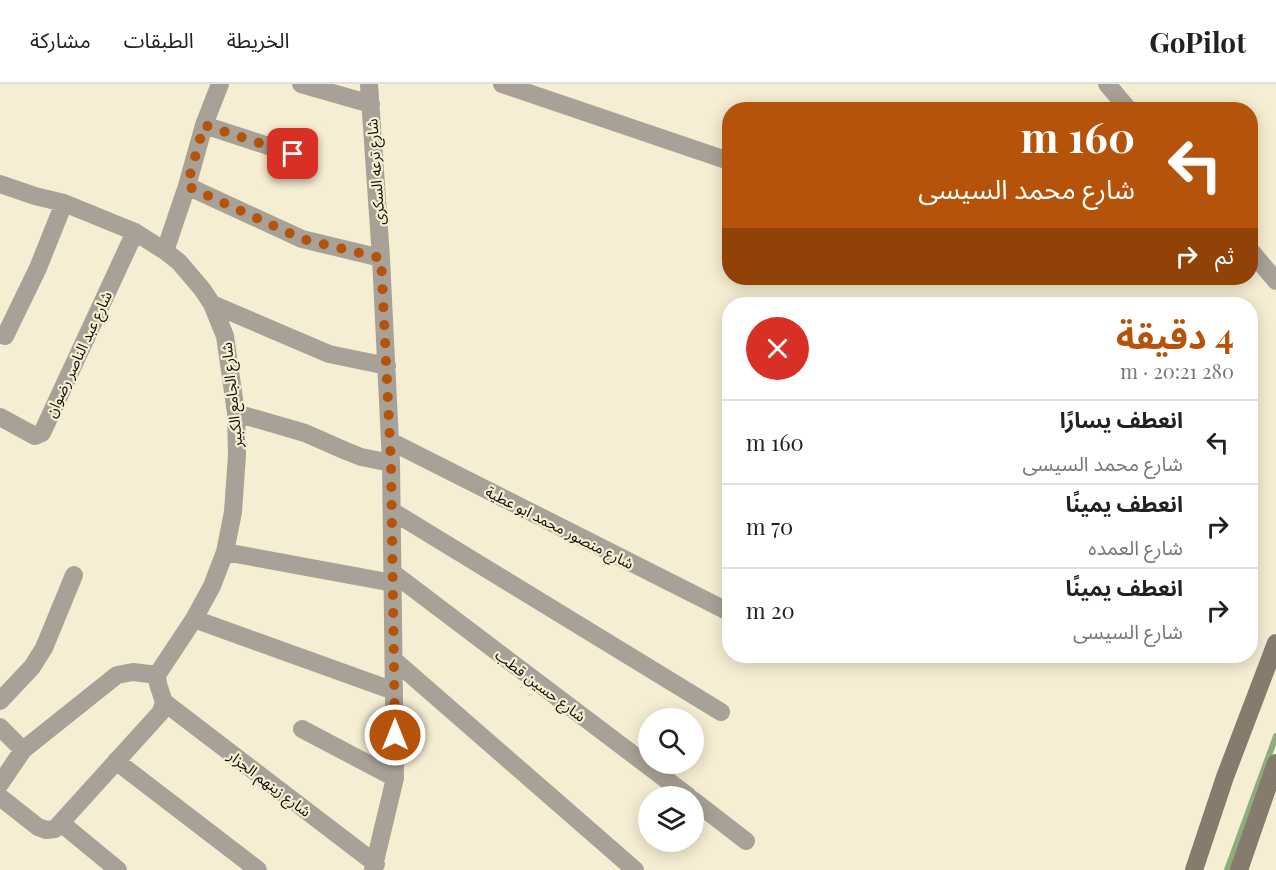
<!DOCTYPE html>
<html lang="ar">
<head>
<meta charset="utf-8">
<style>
	body { margin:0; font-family:"Playfair Display","Noto Sans Arabic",serif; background:#f2f2f2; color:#222; direction:rtl; height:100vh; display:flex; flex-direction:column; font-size:22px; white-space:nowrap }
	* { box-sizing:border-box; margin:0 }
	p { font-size:20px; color:#767676 }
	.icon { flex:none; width:33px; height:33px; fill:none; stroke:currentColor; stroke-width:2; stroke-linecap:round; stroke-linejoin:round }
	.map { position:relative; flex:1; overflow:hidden; direction:ltr }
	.panel { position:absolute; left:722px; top:213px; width:536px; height:366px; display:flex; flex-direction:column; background:#fff; border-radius:24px; box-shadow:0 3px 15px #0003; direction:rtl }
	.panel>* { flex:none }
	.guide { position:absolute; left:722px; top:18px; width:536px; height:183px; border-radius:24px; box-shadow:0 3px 15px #0003; direction:rtl; background:#b45309; color:#fff; overflow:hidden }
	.buttons { position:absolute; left:638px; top:624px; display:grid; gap:12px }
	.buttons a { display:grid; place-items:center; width:66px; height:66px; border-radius:50%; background:#fff; box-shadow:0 3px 15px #0003; font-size:30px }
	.pin { position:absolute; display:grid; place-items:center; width:51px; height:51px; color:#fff; margin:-26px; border-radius:12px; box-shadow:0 3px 9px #0006 }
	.me { position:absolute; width:66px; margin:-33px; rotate:0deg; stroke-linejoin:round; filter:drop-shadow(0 0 4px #0008) }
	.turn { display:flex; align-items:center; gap:21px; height:126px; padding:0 24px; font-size:27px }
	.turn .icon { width:78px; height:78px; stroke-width:2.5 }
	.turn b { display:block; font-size:42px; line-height:51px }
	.then { display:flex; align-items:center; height:57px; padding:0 24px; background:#0003; gap:12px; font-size:22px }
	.round { display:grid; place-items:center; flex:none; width:63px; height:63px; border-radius:32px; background:#f2f2f2 }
	.headline { display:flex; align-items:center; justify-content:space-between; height:102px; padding:0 24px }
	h1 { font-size:36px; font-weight:700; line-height:45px; color:#b45309 }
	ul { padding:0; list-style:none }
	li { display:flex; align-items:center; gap:18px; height:84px; padding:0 24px; border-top:2px solid #e0e0e0 }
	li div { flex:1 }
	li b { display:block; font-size:22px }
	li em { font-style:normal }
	header { display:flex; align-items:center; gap:36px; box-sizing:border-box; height:84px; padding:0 30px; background:#fff; border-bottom:2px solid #e0e0e0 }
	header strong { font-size:28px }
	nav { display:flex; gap:33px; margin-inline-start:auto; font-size:21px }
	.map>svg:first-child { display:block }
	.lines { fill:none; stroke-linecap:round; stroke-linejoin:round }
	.stream { stroke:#8fad7a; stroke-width:6 }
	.street { stroke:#a8a197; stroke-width:18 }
	.secondary { stroke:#867c6d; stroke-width:18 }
	.route { stroke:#b45309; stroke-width:10; stroke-dasharray:0 18 }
	.labels { text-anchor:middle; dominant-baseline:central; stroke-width:4.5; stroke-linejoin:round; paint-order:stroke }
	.street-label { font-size:15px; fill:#120f07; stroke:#f5eed3 }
</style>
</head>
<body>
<header>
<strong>GoPilot</strong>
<nav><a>الخريطة</a><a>الطبقات</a><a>مشاركة</a></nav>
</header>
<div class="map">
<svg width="1276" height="786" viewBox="0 0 1276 786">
	<rect width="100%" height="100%" fill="#f5eed3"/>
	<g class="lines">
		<path class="stream" d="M 1227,786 L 1276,652"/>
		<path class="street" d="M 301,0 L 371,20
			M 369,0 L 381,174 L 391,379 L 395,694 L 373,786
			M 502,0 L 729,77
			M 1107,0 L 1129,26
			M 204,41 L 293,70
			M 0,100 L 35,112 L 64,119 L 135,148 L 165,167 L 179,178 L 202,205 L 212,220 L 225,252 L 236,329 L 237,371 L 233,428 L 225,468 L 212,502 L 194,535 L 157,591 L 158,600 L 164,618 L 161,628 L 55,745 L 46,746 L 38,743 L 0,713
			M 187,102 L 302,155 L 381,174
			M 1250,166 L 1276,197
			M 165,167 L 187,102 L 204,41 L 220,0
			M 212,220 L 329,270 L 387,282
			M 5,252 L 38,184 L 64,119
			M 236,329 L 305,349 L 346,367 L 361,373 L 391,379
			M 0,333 L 35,352 L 42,349 L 135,148
			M 390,357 L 729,528
			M 392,427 L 721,628
			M 225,468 L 393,499
			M 393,489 L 688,712
			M 194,535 L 394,607
			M 394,576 L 635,786
			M 0,617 L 32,583 L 44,564 L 74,491
			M 164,618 L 376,780
			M 0,643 L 23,666
			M 302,645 L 395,694
			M 116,677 L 258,786
			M 0,700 L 23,666 L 117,591 L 133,588 L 157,591
			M 693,716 L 746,757
			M 61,739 L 118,786"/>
		<path class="secondary" d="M 1194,786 L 1225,693 L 1276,559
			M 1239,786 L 1276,679"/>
	</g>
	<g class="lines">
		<path class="route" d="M 293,70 L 204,41 L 187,102 L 302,155 L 381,174 L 391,379 L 395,651"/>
	</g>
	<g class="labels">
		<g class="street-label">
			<text transform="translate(375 88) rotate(-94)">شارع ترعه السكرى</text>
			<text transform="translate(78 270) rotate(-65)">شارع عبد الناصر رضوان</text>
			<text transform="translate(231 311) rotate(-96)">شارع الجامع الكبير</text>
			<text transform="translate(560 443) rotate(27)">شارع منصور محمد ابو عطية</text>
			<text transform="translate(541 601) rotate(37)">شارع حسين قطب</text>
			<text transform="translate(270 699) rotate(37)">شارع زينهم الجزار</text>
		</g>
	</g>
</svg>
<div class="buttons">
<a><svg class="icon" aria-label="search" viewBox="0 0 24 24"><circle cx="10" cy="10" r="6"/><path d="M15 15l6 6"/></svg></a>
<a><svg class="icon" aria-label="layers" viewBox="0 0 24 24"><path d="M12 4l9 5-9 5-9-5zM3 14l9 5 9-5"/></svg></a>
</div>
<div class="pin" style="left:293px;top:70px;background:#d93025"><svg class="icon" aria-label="arrive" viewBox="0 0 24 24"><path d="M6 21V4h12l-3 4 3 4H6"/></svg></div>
<svg class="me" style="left:395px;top:651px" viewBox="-20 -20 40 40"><circle r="17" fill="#b45309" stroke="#fff" stroke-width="3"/><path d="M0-11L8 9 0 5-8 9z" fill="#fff"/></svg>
<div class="guide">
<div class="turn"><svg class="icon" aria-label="left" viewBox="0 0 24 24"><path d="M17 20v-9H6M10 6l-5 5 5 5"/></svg><div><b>160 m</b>شارع محمد السيسى</div></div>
<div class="then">ثم<svg class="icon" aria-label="right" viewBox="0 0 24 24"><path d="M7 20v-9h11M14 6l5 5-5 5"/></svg></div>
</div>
<section class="panel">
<div class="headline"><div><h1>4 دقيقة</h1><p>280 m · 20:21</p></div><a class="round" style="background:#d93025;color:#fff"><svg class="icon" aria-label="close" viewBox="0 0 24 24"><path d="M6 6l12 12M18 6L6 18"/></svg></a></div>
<ul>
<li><svg class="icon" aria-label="left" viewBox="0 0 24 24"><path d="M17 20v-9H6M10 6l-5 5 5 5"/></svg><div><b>انعطف يسارًا</b><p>شارع محمد السيسى</p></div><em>160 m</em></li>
<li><svg class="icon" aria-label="right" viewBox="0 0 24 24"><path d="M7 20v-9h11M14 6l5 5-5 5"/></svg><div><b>انعطف يمينًا</b><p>شارع العمده</p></div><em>70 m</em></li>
<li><svg class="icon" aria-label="right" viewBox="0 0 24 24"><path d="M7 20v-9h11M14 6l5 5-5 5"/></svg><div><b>انعطف يمينًا</b><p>شارع السيسى</p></div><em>20 m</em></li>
</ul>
</section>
</div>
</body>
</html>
